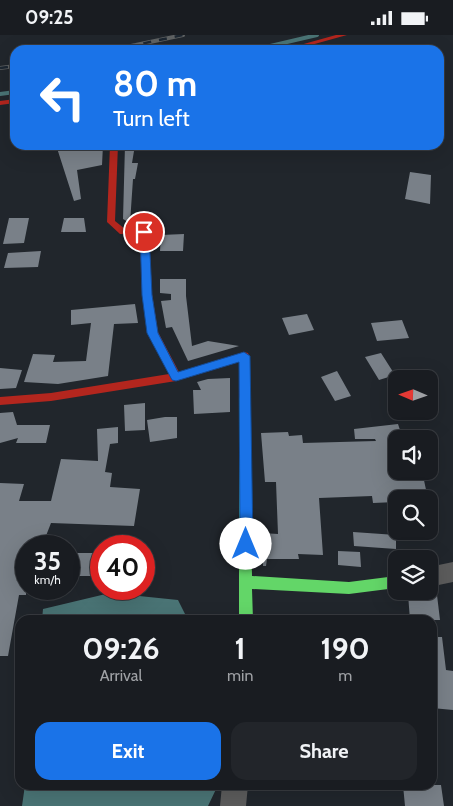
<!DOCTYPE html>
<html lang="en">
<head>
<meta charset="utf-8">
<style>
	body { margin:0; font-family:Cabin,sans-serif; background:#22252a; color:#f1f3f6; height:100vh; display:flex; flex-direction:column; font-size:19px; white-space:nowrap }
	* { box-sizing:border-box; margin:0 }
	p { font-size:16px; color:#9fa1a5 }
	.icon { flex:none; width:28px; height:28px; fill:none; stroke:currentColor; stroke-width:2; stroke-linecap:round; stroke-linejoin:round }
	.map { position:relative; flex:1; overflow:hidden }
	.sheet { position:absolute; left:15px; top:580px; width:422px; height:175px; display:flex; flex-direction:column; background:#191c21; border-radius:15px; box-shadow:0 5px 20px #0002,0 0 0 1px #373a3f }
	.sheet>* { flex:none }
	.hud { position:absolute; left:10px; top:10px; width:434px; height:105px; border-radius:15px; box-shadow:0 5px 20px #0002,0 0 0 1px #373a3f; background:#1a73e8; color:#fff; overflow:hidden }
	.needle { width:32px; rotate:272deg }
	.buttons { position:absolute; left:388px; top:335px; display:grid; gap:10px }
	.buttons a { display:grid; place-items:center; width:50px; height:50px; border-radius:10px; background:#191c21; box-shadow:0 5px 20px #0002,0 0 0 1px #373a3f; font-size:25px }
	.speed { position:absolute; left:15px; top:500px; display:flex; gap:10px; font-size:25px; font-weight:700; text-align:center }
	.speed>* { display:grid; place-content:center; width:65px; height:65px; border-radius:50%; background:#191c21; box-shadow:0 5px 20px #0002,0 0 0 1px #373a3f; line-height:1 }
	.speed small { font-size:12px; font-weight:400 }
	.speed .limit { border:8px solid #d22; background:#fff; color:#111 }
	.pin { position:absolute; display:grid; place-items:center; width:42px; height:42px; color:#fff; margin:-21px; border:2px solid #fff; border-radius:50%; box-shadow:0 1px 5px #0007 }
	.me { position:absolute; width:55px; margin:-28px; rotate:0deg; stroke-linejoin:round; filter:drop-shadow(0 0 4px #0008) }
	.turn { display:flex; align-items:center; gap:18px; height:105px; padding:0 20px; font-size:22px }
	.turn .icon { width:65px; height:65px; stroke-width:2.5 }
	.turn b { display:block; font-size:35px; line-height:42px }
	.eta { display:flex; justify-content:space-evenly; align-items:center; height:85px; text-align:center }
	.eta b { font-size:30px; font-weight:800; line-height:35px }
	.button { display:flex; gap:10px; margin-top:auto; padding:10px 20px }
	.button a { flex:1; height:58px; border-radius:15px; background:#1a73e8; color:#fff; font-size:20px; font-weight:800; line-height:58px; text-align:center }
	.button a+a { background:#22252a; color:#f1f3f6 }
	.status { display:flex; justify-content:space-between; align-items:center; height:35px; padding:0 25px; background:#191c21; direction:ltr }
	.status svg { height:14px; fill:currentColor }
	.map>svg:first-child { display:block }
	.water { fill:#4a7475 }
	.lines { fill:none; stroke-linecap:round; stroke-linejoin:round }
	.stream { stroke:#4a7475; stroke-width:4 }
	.building { fill:#798088 }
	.street { fill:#5c5c5c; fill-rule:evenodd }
	.fast { fill:#63d668; fill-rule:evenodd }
	.jam { fill:#b3261e; fill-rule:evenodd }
	.rail-casing { stroke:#5f6263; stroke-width:4 }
	.rail { stroke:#1c2631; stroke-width:2.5; stroke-dasharray:8; stroke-linecap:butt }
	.route { fill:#1a73e8; stroke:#114b97 }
</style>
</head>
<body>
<div class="status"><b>09:25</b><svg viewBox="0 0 49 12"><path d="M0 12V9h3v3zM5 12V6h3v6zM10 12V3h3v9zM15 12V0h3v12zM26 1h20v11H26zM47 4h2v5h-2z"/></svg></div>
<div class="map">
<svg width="453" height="771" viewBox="0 0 453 771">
	<rect width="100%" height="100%" fill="#21262c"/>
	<path class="water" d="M 110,558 L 178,565 L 188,585 L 42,585 L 43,574 Z
		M 25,750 L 218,750 L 208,771 L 22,771 Z"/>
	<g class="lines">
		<path class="stream" d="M 253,15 L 317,0
			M 0,59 L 15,57"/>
	</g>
	<path class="building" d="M 56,110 L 103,110 L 102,130 L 77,135 L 81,164 L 74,166 Z
		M 125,110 L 135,110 L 132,128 L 138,128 L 135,144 L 133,144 L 130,188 L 123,184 Z
		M 410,137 L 431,140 L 430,169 L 405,164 Z
		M 9,183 L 29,183 L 24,208 L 3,209 Z
		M 64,183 L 84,183 L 86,197 L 61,197 Z
		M 184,199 L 183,216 L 160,216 L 161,200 Z
		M 41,216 L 38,232 L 4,233 L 8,218 Z
		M 160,244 L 186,244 L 186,261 L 192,311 L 208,306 L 239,311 L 188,326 L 172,292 L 166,293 L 161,266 L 171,265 L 171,259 L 160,258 Z
		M 135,269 L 138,288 L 114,289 L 108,341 L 58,349 L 24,347 L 33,319 L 55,320 L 53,327 L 86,326 L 91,288 L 71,290 L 71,275 Z
		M 307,279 L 314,295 L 289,300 L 282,283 Z
		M 402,285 L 409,303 L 377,306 L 371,288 Z
		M 381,318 L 395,340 L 379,345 L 365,322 Z
		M 0,333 L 22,335 L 16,353 L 0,354 Z
		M 337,336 L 351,361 L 335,366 L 321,342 Z
		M 230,343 L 230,377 L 194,379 L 193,355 L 201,355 L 197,347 L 208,344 Z
		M 145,368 L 145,395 L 125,396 L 124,370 Z
		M 13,377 L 17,390 L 50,390 L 46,408 L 16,408 L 18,403 L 0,408 L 0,378 Z
		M 165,382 L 177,382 L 177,403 L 150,407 L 147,385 Z
		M 398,389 L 403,404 L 396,404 L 396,436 L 422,436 L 428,464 L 396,464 L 396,467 L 373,468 L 372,461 L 319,463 L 323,520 L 298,519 L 299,524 L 267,524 L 266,531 L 263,531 L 262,498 L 278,499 L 276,447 L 265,447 L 261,398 L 288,397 L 289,401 L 302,400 L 303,408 L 376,406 L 375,404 L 355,404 L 354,394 Z
		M 118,392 L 118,408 L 110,409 L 105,437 L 112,438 L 110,452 L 140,454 L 134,491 L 51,488 L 42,511 L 26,511 L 26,560 L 19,560 L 8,621 L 0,621 L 0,448 L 24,449 L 19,466 L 51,466 L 61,424 L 98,426 L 97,394 Z
		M 353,497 L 396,500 L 396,514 L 354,511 Z
		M 338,516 L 360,517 L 361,532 L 338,530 Z
		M 77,518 L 101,518 L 101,541 L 74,541 Z
		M 408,559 L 437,560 L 440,585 L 410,585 Z
		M 432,602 L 442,602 L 446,635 L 453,636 L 453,675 L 432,673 Z
		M 403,750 L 441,750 L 444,771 L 405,771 Z"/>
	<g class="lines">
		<path class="street" d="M 453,527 L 453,547 L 429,552 L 429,532 Z
			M 222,750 L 248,750 L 246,771 L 220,771 Z"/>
		<path class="fast" d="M 244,357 L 248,358 L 249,361 L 252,541 L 349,547 L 396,541 L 396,553 L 349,559 L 252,554 L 253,585 L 239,585 L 239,361 L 240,358 Z"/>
		<path class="jam" d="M 336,0 L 347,0 L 293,15 L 282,15 Z
			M 15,64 L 15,68 L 0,70 L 0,66 Z
			M 110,110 L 118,110 L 115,186 L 125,194 L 144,194 L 149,197 L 152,259 L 158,297 L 179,337 L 244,317 L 248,318 L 249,321 L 249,361 L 248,364 L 240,364 L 239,361 L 239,327 L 176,346 L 51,366 L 0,370 L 0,362 L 51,358 L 169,339 L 148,297 L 142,259 L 140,200 L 120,199 L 107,187 Z"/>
		<g class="rail-casing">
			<path id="rail" d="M 112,15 L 183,0
				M 0,33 L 15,31"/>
		</g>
		<use href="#rail" class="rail"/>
	</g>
	<path class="route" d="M 144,194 L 149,197 L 152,260 L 158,298 L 178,337 L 244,317 L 250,321 L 253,509 L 251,514 L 246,515 L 242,514 L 240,509 L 239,327 L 176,346 L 172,345 L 147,298 L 142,260 L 140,197 Z"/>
</svg>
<div class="buttons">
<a><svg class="needle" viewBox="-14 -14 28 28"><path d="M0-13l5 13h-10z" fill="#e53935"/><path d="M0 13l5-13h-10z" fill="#9fa1a5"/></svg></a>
<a><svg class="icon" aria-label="sound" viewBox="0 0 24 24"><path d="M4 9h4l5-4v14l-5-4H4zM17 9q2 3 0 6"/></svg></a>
<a><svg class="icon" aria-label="search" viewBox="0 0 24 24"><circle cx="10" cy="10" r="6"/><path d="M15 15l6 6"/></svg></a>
<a><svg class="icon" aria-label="layers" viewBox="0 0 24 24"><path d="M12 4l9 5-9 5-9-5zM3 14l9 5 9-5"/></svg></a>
</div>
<div class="speed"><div>35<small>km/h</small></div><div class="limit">40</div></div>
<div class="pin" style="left:144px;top:197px;background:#d93025"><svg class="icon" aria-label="arrive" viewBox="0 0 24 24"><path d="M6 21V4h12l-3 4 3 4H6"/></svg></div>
<svg class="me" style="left:246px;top:509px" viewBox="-20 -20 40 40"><circle r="19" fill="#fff"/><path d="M0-13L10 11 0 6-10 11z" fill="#1a73e8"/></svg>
<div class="hud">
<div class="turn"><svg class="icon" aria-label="left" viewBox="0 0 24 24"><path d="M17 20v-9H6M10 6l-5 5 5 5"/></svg><div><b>80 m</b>Turn left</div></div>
</div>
<section class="sheet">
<div class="eta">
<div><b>09:26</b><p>Arrival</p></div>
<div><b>1</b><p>min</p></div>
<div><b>190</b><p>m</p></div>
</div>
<div class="button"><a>Exit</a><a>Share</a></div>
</section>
</div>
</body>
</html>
